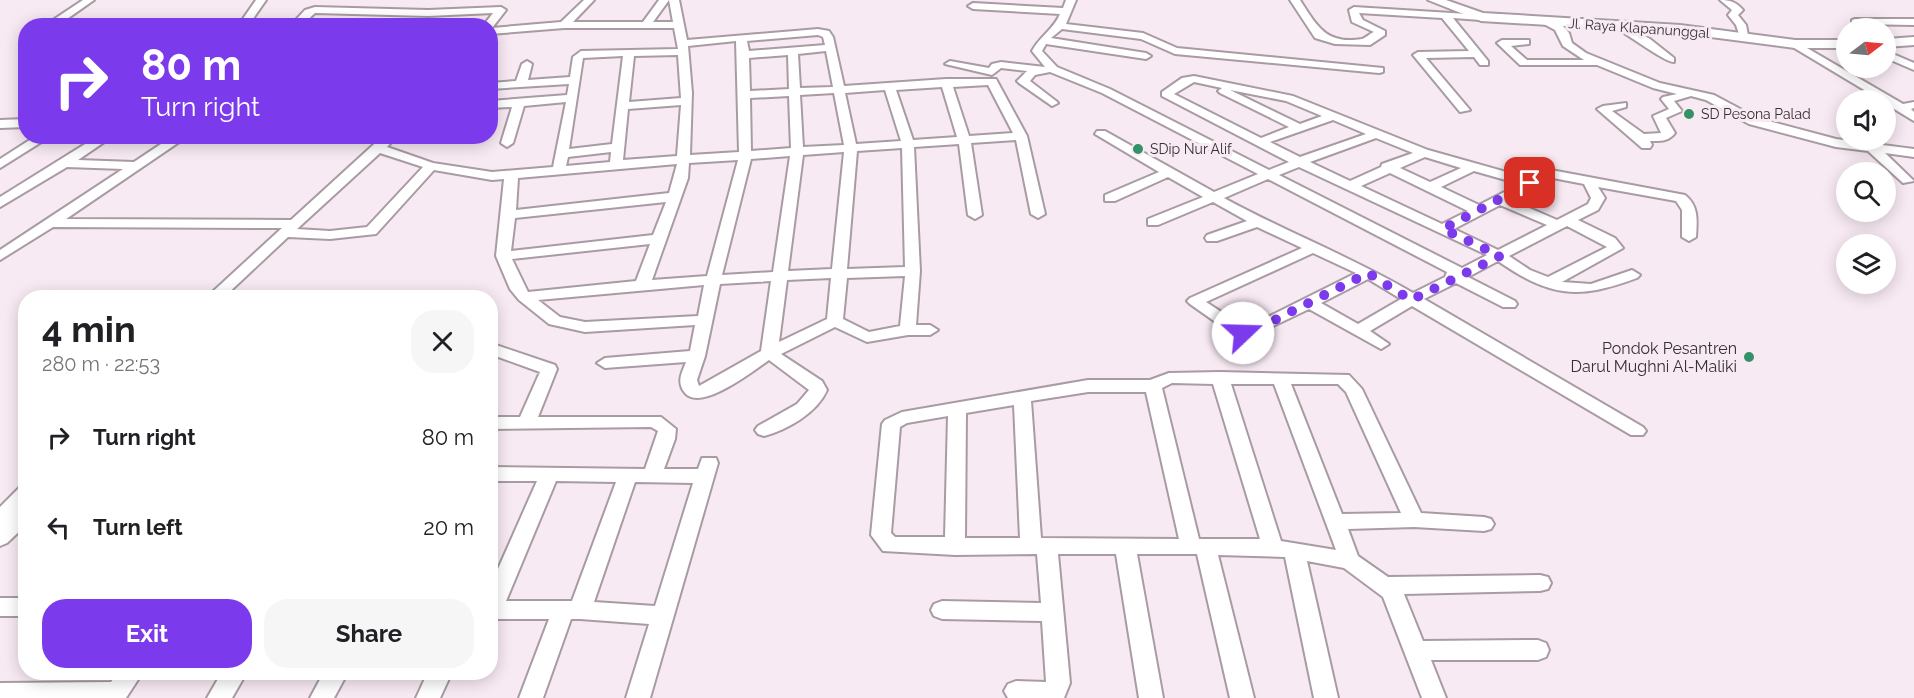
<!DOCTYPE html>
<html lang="en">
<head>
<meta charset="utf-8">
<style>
	body { margin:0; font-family:Raleway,sans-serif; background:#f6f6f6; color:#202124; height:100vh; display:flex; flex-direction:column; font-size:22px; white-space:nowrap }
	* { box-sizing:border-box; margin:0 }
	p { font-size:20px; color:#757577 }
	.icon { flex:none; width:33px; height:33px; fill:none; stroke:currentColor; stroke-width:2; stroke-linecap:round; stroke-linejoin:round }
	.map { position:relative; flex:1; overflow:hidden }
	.panel { position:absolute; left:18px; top:290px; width:480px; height:390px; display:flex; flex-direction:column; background:#fff; border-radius:24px; box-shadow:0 3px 15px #0003 }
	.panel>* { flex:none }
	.top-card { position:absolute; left:18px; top:18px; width:480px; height:126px; border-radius:24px; box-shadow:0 3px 15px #0003; background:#7c3aed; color:#fff; overflow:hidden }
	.needle { width:39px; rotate:74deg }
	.tools { position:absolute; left:1836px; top:18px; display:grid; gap:12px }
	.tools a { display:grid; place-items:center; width:60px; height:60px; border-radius:50%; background:#fff; box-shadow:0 3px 15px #0003; font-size:30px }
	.pin { position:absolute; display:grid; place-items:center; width:51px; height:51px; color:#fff; margin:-26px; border-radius:12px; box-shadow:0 3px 9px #0006 }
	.me { position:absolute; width:66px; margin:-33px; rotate:69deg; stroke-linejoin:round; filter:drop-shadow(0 0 4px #0008) }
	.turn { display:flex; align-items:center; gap:21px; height:126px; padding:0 24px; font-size:27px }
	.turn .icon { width:78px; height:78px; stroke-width:2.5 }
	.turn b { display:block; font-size:42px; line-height:51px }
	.round { display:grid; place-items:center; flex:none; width:63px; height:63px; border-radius:24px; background:#f6f6f6 }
	.head { display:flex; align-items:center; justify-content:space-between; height:102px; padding:0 24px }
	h1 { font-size:36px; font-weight:700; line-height:45px }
	.action { display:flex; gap:12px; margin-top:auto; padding:12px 24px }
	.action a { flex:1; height:69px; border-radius:24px; background:#7c3aed; color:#fff; font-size:24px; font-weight:700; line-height:69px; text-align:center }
	.action a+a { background:#f6f6f6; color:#202124 }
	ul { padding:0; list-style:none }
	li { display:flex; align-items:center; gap:18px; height:90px; padding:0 24px }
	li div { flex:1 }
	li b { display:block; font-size:22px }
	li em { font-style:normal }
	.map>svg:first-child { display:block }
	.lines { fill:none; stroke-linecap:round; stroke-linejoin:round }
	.street-casing { stroke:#a89ba3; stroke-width:4 }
	.secondary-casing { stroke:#a89ba3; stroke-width:4 }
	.street { fill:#fff; fill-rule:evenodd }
	.secondary { fill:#fff; fill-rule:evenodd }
	.route { stroke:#7c3aed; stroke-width:10; stroke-dasharray:0 18 }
	.poi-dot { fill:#349168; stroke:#f8eaf3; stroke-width:2 }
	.labels { text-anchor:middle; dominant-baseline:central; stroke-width:6; stroke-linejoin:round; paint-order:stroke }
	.far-street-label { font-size:14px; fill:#363134; stroke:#f8eaf3 }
	.far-poi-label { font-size:14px; fill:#363134; stroke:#f8eaf3; text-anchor:start }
	.poi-label { font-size:16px; fill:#363134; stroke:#f8eaf3; text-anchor:end }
</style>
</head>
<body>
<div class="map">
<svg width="1914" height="698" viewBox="0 0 1914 698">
	<rect width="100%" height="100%" fill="#f8eaf3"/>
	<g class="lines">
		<g class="street-casing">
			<path id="street" d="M 83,0 L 94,0 L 57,26 L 44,26 Z
				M 256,0 L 266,0 L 248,26 L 238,26 Z
				M 584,0 L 594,0 L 573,22 L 643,22 L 659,0 L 669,0 L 653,22 L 673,22 L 669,0 L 679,0 L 687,40 L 818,29 L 829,31 L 833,37 L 844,86 L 946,79 L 996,79 L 1027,136 L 1045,214 L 1038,218 L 1031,214 L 1016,140 L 971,143 L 982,215 L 975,219 L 968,215 L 959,144 L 914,147 L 920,271 L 916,325 L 930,325 L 938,330 L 930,335 L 908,335 L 867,342 L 835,327 L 781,354 L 822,381 L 827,390 C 817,413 787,430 764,436 L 758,434 L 755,430 L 758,426 L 797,404 L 809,390 L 769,360 C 753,371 701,412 685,393 C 676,382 682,373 686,362 L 605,368 L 597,363 L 605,358 L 690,351 L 695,325 L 585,332 L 549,324 L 519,300 L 510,289 L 496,256 L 504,179 L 492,180 L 434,170 L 376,234 L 330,239 L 288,237 L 224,297 L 207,297 L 282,228 L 53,227 L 0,260 L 0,250 L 123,169 L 67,167 L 0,207 L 0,197 L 98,136 L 113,136 L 78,160 L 134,162 L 173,136 L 188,136 L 66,219 L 291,220 L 383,136 L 397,136 L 387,147 L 433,163 L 492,172 L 553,167 L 566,102 L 524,106 L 513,143 L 507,147 L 501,143 L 512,107 L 490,108 L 490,101 L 567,95 L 569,84 L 490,89 L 490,83 L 516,81 L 522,64 L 527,61 L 532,64 L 528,80 L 570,77 L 573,57 L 581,51 L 678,49 L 674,28 L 564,28 L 490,34 L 490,26 L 483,26 L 493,13 L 428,16 L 315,13 L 301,26 L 290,26 L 305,10 L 315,7 L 428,10 L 501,7 L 506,10 L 492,28 L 561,22 ZM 818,35 L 823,37 L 825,45 L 749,51 L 747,41 ZM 736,41 L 739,152 L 690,155 L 692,93 L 688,46 ZM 826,51 L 833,87 L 800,88 L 798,54 ZM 678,55 L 681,98 L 629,102 L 634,56 ZM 788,55 L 789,89 L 750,91 L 749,58 ZM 623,56 L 612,144 L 569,149 L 583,58 ZM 988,85 L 1013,133 L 969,136 L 953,87 ZM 942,87 L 957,137 L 913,140 L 896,90 ZM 885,90 L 901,141 L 856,144 L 845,93 ZM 834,93 L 844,145 L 803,147 L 800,95 ZM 789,96 L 791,148 L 751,151 L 750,98 ZM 681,105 L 677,156 L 623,160 L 628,109 ZM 902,148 L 905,267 L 847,269 L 857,151 ZM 611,152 L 610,162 L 566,166 L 568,157 ZM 844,152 L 832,269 L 788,271 L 803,155 ZM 380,153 L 423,167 L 367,227 L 330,231 L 297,229 ZM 790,156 L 773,272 L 722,275 L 751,159 ZM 738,160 L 707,276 L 652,280 L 688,178 L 689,163 ZM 677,164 L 669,193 L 516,210 L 518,178 ZM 666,202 L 653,235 L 511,251 L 515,218 ZM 650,244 L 636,281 L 528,292 L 512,259 ZM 905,276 L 900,326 L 869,332 L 843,319 L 847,278 ZM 831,278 L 827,319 L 779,342 L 787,280 ZM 771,281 L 761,351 L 699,386 L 697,380 L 705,356 L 720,284 ZM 704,285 L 698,316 L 585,322 L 560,317 L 538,300 Z
				M 1066,0 L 1076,0 L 1066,24 L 1143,33 L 1177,48 L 1383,68 L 1383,72 L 1379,73 L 1175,54 L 1141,39 L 1062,29 L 1051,38 L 1146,53 L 1151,56 L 1146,59 L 1046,44 L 1042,51 L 1057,67 L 1110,89 L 1269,170 L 1289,162 L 1162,96 L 1162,92 L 1182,78 L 1194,76 L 1293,96 L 1428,150 L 1531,179 L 1551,170 L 1685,195 C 1699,206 1697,221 1696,237 L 1689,241 L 1682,237 L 1682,210 L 1676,201 L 1598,187 L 1605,198 L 1598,210 L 1578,220 L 1615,238 L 1623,248 L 1562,282 L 1591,284 L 1632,270 L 1640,275 L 1637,278 C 1578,300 1550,297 1498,261 L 1468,277 L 1515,301 L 1517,304 L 1515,307 L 1503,307 L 1456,283 L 1424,299 L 1643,427 L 1646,431 L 1643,435 L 1631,435 L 1412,306 L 1370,331 L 1389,344 L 1381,349 L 1309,309 L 1248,338 L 1234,335 L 1190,304 L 1187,301 L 1190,298 L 1302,248 L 1257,227 L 1217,241 L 1207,241 L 1205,238 L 1207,235 L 1247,221 L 1213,202 L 1158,225 L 1148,225 L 1148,219 L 1203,197 L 1168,177 L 1115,201 L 1105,201 L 1105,195 L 1159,172 L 1095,134 L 1097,131 L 1105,131 L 1214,192 L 1258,174 L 1102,93 L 1050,72 L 1035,75 L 1030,81 L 1056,101 L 1058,103 L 1052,106 L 1019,83 L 1017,81 L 1027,71 L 1001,68 L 992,75 L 945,64 L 950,61 L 989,68 L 992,64 L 1001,62 L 1045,67 L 1032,51 C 1040,36 1054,29 1060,14 L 973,9 L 968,6 L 973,3 L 1063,8 ZM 1194,82 L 1222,88 L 1218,91 L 1220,93 L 1289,127 L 1261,138 L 1174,94 ZM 1230,90 L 1286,101 L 1322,116 L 1300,124 ZM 1333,120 L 1366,134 L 1300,157 L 1270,142 ZM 1376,138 L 1413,153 L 1382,164 L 1381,167 L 1350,181 L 1310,162 ZM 1425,157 L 1461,168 L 1430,182 L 1400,168 ZM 1299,167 L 1487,255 L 1462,268 L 1279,175 ZM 1474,171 L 1520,184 L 1479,205 L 1441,187 ZM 1390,173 L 1468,211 L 1442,224 L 1361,186 ZM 1553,178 L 1584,184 L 1591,198 L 1588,204 L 1557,220 L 1511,200 ZM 1268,179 L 1447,272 L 1445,277 L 1413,293 C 1352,257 1286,232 1224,198 ZM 1500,205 L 1547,225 L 1498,250 L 1454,229 ZM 1567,226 L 1607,247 L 1548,277 L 1530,270 L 1509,256 ZM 1313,253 L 1356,273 L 1246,328 L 1206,302 ZM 1368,279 L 1401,299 L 1358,324 L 1321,303 Z
				M 1290,0 L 1300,0 C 1317,26 1326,45 1362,39 C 1366,38 1369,34 1374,32 L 1352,22 L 1349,10 L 1354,7 L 1484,15 L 1484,19 L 1481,20 L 1453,18 L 1488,61 L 1488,65 L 1480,65 L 1474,57 L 1426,58 L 1470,110 L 1460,112 L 1413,55 L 1418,52 L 1469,51 L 1442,18 L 1359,13 L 1363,20 L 1385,31 L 1385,35 L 1370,45 L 1335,44 L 1315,38 Z
				M 1720,0 C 1730,0 1736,2 1743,10 L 1738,15 L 1746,25 L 1749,40 L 1741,40 L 1736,25 L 1728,15 L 1732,10 Z
				M 1545,18 L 1563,26 L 1569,33 L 1572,43 L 1586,53 L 1660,83 L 1714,95 L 1757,118 L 1836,139 L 1914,149 L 1914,157 L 1885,153 L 1914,181 L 1903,183 L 1868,151 L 1836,147 L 1749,124 L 1706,100 L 1691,96 L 1674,101 L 1682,111 L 1666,118 L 1675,133 C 1668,142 1660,141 1650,141 L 1652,145 L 1650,148 L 1642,148 L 1597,109 L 1603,106 L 1626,103 L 1626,107 L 1612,111 L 1644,134 L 1661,133 L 1653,116 L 1669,109 L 1661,99 L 1663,97 L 1677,94 L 1653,88 L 1597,65 L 1520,65 L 1497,43 L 1502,40 L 1529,40 L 1529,44 L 1511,46 L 1527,60 L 1584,60 L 1563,46 L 1555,30 L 1542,23 L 1540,21 Z
				M 1855,19 L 1914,19 L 1914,25 L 1852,24 L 1852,20 Z
				M 1620,23 L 1650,39 L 1674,58 L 1674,62 C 1666,63 1627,34 1616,28 L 1615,26 Z
				M 1795,41 L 1903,104 L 1914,102 L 1914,108 L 1911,109 L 1914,112 L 1914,121 L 1886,104 L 1886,100 L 1881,100 L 1791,46 L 1790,44 Z
				M 1886,51 L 1914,63 L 1914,70 L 1886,58 Z
				M 26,119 L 26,127 L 0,128 L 0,120 Z
				M 36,136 L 51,136 L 0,168 L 0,159 Z
				M 490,343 L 555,365 L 557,369 L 538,417 L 661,417 L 676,429 L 675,439 L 664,469 L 698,469 L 702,458 L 716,458 L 718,463 L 650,698 L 626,698 L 649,624 L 580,619 L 571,619 L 543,698 L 519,698 L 549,619 L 490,619 L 490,587 L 537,481 L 490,481 L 490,467 L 645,469 L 658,431 L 651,427 L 490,429 L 490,417 L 520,417 L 540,372 L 490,354 ZM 556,481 L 616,482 L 572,601 L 506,601 ZM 635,482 L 693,483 L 655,606 L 594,602 Z
				M 1220,372 L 1349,375 L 1362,389 L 1421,513 L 1484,517 L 1491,519 L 1494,524 L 1491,529 L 1484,531 L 1414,527 L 1348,529 L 1358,556 L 1388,577 L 1540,575 L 1548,577 L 1551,583 L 1548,589 L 1540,591 L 1404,594 L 1423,641 L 1538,640 L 1546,643 L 1549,650 L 1546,657 L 1538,660 L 1431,660 L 1446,698 L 1422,698 L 1383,597 L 1344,568 L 1307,561 L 1338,698 L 1314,698 L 1285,557 L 1218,555 L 1254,698 L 1230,698 L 1197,554 L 1137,554 L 1163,698 L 1139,698 L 1116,554 L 1058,554 L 1070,683 L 1064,698 L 1008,698 L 1004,691 L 1008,684 L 1016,681 L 1046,682 L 1042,621 L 942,619 L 934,616 L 931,610 L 934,604 L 942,601 L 1041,603 L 1037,554 L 955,555 L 883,551 L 871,535 L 882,424 L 885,420 L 902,412 L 1088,380 L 1150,380 L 1169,373 ZM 1172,383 L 1213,384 L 1260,539 L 1199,539 L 1162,388 ZM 1231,384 L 1274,384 L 1336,550 L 1281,541 ZM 1291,384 L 1338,384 L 1346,392 L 1401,513 L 1342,514 ZM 1088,392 L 1146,392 L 1179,539 L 1041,538 L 1031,401 ZM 1014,405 L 1020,538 L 965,538 L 966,413 ZM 948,416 L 945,537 L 895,537 L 891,533 L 900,427 L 907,423 Z
				M 26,486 L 26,525 L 7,543 L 0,546 L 0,507 L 19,488 Z
				M 0,598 L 26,598 L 26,616 L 0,616 Z
				M 118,672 L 143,672 L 126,698 L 0,698 L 0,683 L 111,682 Z
				M 222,672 L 247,672 L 232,698 L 207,698 Z
				M 324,672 L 348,672 L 334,698 L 310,698 Z
				M 428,672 L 452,672 L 440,698 L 416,698 Z"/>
		</g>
		<g class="secondary-casing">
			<path id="secondary" d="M 1428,0 L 1446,0 L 1483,13 L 1680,25 L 1795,40 L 1846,40 L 1846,48 L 1795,48 L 1680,33 L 1481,21 Z
				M 1914,37 L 1914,45 L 1886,47 L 1886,39 Z"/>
		</g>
		<use href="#street" class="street"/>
		<use href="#secondary" class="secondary"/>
	</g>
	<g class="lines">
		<path class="route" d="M 1243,333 L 1251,332 L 1368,273 L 1411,300 L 1500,256 L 1443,229 L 1530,183"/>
	</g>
	<g class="poi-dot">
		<circle cx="1689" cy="114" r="6"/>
		<circle cx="1138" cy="149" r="6"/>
		<circle cx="1749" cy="357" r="6"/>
	</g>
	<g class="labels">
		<g class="far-street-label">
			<text transform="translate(1639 28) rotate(4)">Jl. Raya Klapanunggal</text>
		</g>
		<g class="far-poi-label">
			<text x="1701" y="114">SD Pesona Palad</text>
			<text x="1150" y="149">SDip Nur Alif</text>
		</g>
		<g class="poi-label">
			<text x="1737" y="348">Pondok Pesantren<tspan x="1737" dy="18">Darul Mughni Al-Maliki</tspan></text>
		</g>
	</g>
</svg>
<div class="tools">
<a><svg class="needle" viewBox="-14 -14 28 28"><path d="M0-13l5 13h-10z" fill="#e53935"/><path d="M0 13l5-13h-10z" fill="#757577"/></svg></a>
<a><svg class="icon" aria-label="sound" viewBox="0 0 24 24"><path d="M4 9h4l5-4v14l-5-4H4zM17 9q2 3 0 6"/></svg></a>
<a><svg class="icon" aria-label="search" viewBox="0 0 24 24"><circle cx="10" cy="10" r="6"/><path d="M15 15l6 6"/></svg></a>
<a><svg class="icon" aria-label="layers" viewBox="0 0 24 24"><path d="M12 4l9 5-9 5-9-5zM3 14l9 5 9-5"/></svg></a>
</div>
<div class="pin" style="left:1530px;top:183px;background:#d93025"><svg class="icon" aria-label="arrive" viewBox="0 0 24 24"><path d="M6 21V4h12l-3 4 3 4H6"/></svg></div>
<svg class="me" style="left:1243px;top:333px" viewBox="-20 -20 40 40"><circle r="19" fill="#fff"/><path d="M0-13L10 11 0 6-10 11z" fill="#7c3aed"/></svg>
<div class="top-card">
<div class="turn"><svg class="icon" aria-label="right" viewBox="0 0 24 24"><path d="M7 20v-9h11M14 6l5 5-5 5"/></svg><div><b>80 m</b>Turn right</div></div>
</div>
<section class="panel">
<div class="head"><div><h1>4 min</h1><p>280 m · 22:53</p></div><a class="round"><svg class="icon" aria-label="close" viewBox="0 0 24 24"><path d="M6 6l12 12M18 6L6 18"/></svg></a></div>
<ul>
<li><svg class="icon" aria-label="right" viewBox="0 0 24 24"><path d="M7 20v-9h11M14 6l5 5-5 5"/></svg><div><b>Turn right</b></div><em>80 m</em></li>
<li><svg class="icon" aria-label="left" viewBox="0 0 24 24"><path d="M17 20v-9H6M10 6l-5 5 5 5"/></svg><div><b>Turn left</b></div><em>20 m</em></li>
</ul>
<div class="action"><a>Exit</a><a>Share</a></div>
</section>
</div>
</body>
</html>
